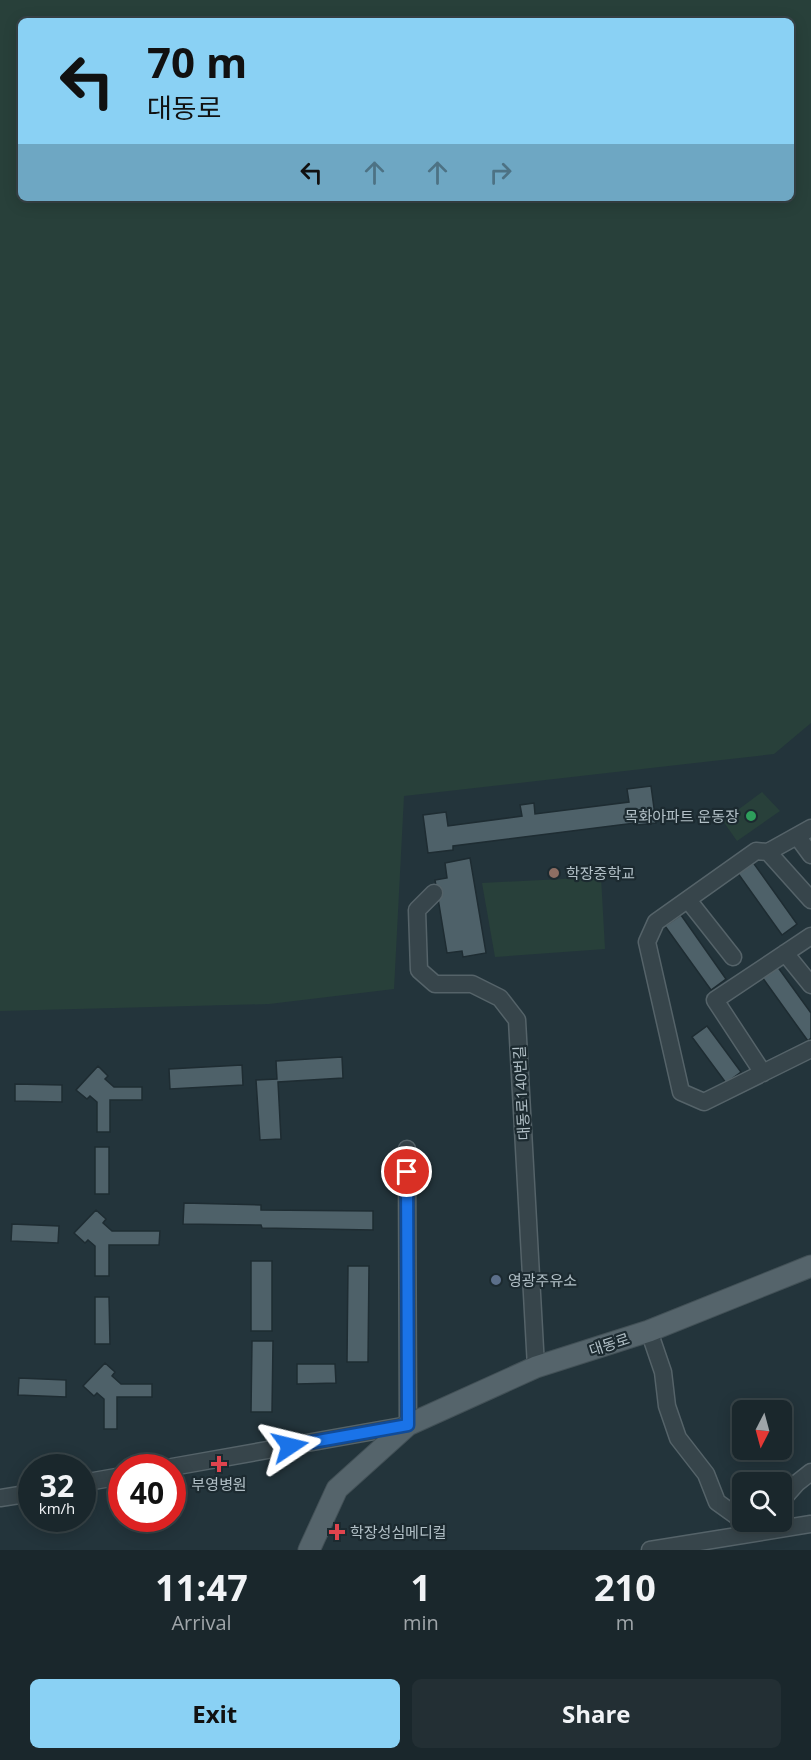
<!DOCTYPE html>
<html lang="en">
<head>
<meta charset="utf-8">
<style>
	body { margin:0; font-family:"Open Sans","Noto Sans KR",sans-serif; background:#232f34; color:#f1f3f6; height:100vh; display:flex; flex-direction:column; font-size:22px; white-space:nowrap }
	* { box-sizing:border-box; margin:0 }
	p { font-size:20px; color:#9fa5a9 }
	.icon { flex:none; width:33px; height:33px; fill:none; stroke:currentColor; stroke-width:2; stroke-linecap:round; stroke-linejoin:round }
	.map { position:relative; height:1550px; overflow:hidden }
	.panel { display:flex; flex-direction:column; background:#1a272c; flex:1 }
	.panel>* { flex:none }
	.guide { position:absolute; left:18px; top:18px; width:776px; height:183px; border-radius:9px; box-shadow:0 3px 15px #0003,0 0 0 2px #384448; background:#8ad1f4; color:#111; overflow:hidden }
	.needle { width:39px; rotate:186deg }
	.tools { position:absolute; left:732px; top:1400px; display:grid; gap:12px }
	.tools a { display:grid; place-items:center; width:60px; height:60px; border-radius:9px; background:#1a272c; box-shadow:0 3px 15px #0003,0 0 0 2px #384448; font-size:30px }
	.speed { position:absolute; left:18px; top:1454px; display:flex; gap:12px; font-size:30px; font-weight:700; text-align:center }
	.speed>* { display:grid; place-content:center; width:78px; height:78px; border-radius:50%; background:#1a272c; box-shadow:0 3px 15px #0003,0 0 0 2px #384448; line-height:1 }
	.speed small { font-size:15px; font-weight:400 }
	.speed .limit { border:9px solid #d22; background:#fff; color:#111 }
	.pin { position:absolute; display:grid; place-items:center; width:51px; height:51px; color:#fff; margin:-26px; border:3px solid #fff; border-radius:50%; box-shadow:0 2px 6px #0007 }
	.me { position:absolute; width:66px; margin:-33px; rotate:80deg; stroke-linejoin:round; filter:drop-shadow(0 0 4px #0008) }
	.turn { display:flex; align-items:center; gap:21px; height:126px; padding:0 30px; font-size:27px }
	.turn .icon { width:78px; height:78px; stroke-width:2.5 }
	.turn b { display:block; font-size:42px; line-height:51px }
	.lanes { display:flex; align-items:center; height:57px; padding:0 30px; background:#0003; justify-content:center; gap:30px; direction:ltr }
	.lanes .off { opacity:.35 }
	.eta { display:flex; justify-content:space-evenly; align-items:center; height:102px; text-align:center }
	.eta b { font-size:36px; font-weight:700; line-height:42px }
	.primary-button { display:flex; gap:12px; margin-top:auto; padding:12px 30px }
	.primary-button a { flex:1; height:69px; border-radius:9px; background:#8ad1f4; color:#111; font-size:24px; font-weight:700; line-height:69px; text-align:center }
	.primary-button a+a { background:#232f34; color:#f1f3f6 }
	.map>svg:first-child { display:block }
	.green { fill:#28403a; fill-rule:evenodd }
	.building { fill:#4e6169; stroke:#1e2c32; stroke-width:1.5 }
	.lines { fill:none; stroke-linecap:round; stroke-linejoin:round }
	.minor-casing { stroke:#556369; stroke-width:19 }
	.major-casing { stroke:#435157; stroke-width:23 }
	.minor { stroke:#37454b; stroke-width:16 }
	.major { stroke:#55646b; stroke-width:21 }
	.route-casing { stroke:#114b97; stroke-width:15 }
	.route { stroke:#1a73e8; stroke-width:10 }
	.leisure-dot { fill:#2e9e5b; stroke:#1c2a30; stroke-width:2 }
	.education-dot { fill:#8d6e63; stroke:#1c2a30; stroke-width:2 }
	.service-dot { fill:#5c6f8a; stroke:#1c2a30; stroke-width:2 }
	.health-dot { fill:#e0444e; stroke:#1c2a30; stroke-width:2 }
	.labels { text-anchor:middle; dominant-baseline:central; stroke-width:4.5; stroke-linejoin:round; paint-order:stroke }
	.poi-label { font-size:15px; fill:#b2c0c7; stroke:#1c2a30; text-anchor:start }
	.street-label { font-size:15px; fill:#b2c0c7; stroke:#1c2a30 }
</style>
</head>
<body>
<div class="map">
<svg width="811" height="1550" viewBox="0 0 811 1550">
	<rect width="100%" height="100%" fill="#23343b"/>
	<path class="green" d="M 0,0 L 811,0 L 811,723 L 774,754 L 404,796 L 394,989 L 269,1004 L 0,1011 ZM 21,21 L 790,21 L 790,198 L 21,198 Z
		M 762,792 L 780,811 L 737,841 L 723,821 Z
		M 601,877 L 605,949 L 495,957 L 482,883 Z"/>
	<path class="building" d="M 651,786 L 656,823 L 637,825 L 635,823 L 453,846 L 453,850 L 428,853 L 423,815 L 446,812 L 448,826 L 522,816 L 520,805 L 534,803 L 535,814 L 629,802 L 627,789 Z
		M 470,858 L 486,953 L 463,957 L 462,951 L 447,953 L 435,880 L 447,878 L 445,863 Z
		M 752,861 L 797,924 L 782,935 L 737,872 Z
		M 681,915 L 726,979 L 711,990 L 665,926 Z
		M 777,966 L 811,1013 L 811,1038 L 808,1041 L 762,977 Z
		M 707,1026 L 741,1072 L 726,1083 L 692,1037 Z
		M 342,1057 L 343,1078 L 278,1082 L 281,1139 L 260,1140 L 256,1080 L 277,1079 L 276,1061 Z
		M 242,1065 L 243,1085 L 170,1089 L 169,1069 Z
		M 98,1066 L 108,1076 L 105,1079 L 114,1087 L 142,1087 L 142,1100 L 110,1100 L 110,1132 L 97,1132 L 97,1102 L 90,1096 L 87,1099 L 76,1090 Z
		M 15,1084 L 62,1085 L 62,1102 L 15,1101 Z
		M 95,1147 L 109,1147 L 109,1194 L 95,1194 Z
		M 184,1203 L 261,1205 L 261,1210 L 373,1211 L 373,1230 L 262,1228 L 261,1225 L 183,1224 Z
		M 96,1210 L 106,1219 L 103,1223 L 112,1231 L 160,1231 L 159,1245 L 109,1245 L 109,1276 L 95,1276 L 95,1246 L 88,1240 L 85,1243 L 74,1233 Z
		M 12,1224 L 59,1226 L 58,1243 L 11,1241 Z
		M 251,1261 L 272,1261 L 272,1331 L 251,1331 Z
		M 348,1266 L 369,1266 L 368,1362 L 347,1362 Z
		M 95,1297 L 109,1297 L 110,1344 L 95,1344 Z
		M 252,1341 L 273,1341 L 272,1412 L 251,1412 Z
		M 105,1363 L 115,1372 L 112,1376 L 121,1384 L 152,1384 L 152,1397 L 117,1397 L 117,1429 L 104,1429 L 104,1399 L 97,1393 L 94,1396 L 83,1386 Z
		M 297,1364 L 335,1364 L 336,1383 L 297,1384 Z
		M 19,1378 L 66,1380 L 66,1397 L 18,1395 Z"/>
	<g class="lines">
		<g class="minor-casing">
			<path id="minor" d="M 797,836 L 811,855
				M 768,852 L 811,828
				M 434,893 L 417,910 L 419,970 L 435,984 L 472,984 L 500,998 L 517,1020 L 536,1367
				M 688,900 L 733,957
				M 811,900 L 768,852 L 756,851 L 656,922 L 647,942 L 681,1092 L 704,1102 L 811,1049
				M 785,953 L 811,985
				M 763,1073 L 715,1000 L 811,936
				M 649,1331 L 663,1372 L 667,1406 L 678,1438 L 706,1474 L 717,1502 L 742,1520
				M 172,1467 L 408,1425 L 407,1149
				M 82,1483 L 122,1476
				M 0,1498 L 32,1493
				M 782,1500 L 797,1483 L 811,1472
				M 650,1550 L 811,1524"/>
		</g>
		<g class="major-casing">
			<path id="major" d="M 309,1550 L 337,1489 L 408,1425 L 536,1367 L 649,1331 L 811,1266"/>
		</g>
		<use href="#minor" class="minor"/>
		<use href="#major" class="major"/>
	</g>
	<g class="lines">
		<g class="route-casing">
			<path id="route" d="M 290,1446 L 408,1425 L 407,1172"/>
		</g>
		<use href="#route" class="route"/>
	</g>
	<circle class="leisure-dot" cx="751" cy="816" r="6"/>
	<circle class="education-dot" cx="554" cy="873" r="6"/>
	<circle class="service-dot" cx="496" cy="1280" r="6"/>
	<g class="health-dot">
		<path d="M216 1455h6v6h6v6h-6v6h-6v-6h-6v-6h6z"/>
		<path d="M334 1523h6v6h6v6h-6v6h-6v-6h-6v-6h6z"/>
	</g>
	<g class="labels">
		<g class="poi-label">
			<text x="739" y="816" text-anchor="end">목화아파트 운동장</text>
			<text x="566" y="873">학장중학교</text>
			<text x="508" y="1280">영광주유소</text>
			<text x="219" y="1484" text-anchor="middle">부영병원</text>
			<text x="350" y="1532">학장성심메디컬</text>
		</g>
		<g class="street-label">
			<text transform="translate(521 1093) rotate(-93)">대동로140번길</text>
			<text transform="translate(609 1344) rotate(-18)">대동로</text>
		</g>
	</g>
</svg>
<div class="tools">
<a><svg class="needle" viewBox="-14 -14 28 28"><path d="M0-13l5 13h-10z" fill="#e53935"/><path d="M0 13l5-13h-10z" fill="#9fa5a9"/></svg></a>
<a><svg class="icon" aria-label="search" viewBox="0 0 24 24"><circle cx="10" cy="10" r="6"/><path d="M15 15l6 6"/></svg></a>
</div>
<div class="speed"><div>32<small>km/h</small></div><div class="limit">40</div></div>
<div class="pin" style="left:407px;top:1172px;background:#d93025"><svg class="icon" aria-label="arrive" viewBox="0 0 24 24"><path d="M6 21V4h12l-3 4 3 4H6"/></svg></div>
<svg class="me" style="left:290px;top:1446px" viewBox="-20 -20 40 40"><path d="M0-17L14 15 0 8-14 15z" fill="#1a73e8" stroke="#fff" stroke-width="4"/></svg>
<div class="guide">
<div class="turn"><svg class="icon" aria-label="left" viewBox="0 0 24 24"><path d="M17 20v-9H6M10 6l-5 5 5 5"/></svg><div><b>70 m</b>대동로</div></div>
<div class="lanes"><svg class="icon" aria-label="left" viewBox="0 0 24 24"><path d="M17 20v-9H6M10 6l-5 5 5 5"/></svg><svg class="icon off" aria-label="ahead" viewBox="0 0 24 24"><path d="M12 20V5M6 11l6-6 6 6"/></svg><svg class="icon off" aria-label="ahead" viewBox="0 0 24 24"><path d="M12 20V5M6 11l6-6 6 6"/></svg><svg class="icon off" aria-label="right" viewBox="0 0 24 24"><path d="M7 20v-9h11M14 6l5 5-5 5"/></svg></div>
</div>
</div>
<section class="panel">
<div class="eta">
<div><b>11:47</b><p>Arrival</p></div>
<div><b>1</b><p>min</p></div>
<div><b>210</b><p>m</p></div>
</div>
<div class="primary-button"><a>Exit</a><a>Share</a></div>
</section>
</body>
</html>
